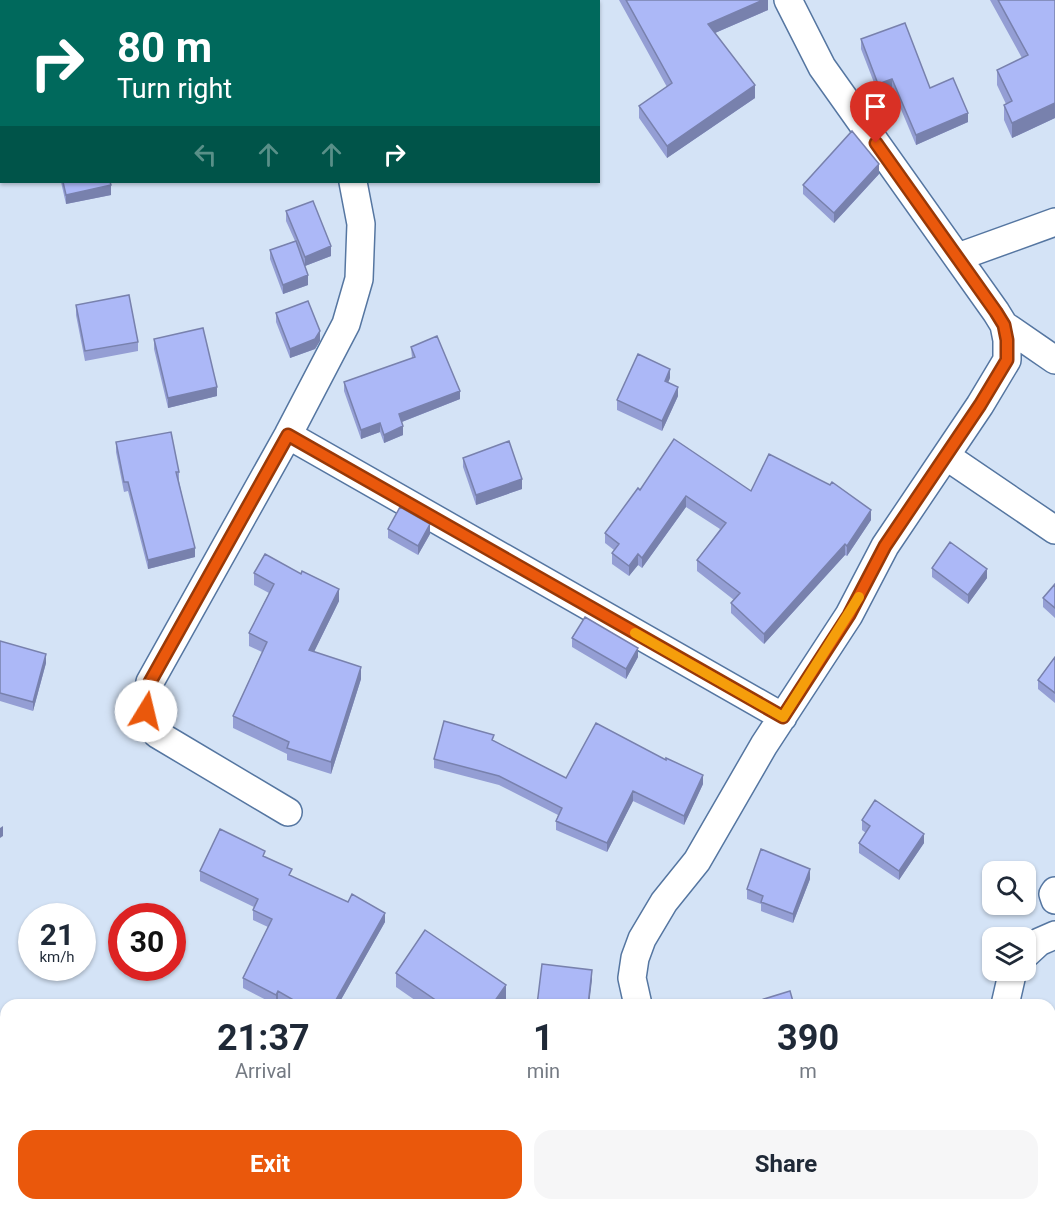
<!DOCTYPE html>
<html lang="en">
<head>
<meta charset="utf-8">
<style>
	body { margin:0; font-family:Roboto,sans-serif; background:#f6f6f7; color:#1f2937; height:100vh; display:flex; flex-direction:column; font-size:22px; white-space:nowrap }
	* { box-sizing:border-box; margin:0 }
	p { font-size:20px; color:#747a83 }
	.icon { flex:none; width:33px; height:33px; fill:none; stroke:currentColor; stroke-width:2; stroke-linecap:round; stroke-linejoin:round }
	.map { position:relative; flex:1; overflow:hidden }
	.details { position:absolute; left:0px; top:999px; width:1056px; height:212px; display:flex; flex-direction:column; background:#fff; border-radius:18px 18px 0 0; box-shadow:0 2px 4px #0004 }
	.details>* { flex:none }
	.banner { position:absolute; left:0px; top:0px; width:600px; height:183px; box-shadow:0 2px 4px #0004; background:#00695c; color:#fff; overflow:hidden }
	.buttons { position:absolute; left:982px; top:861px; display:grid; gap:12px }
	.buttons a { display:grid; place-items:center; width:54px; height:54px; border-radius:12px; background:#fff; box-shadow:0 2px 4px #0004; font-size:30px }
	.speed { position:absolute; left:18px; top:903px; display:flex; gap:12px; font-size:30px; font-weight:700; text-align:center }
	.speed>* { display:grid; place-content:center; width:78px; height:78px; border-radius:50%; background:#fff; box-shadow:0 2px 4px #0004; line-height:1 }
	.speed small { font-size:15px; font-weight:400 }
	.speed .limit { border:9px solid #d22; background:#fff; color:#111 }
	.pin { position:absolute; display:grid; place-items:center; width:51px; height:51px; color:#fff; margin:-62px -26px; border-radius:50% 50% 50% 0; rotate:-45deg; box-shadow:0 0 6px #0007 }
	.pin .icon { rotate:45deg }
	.me { position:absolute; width:66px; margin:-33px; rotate:9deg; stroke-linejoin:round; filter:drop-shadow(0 0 4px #0008) }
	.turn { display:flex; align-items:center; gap:21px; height:126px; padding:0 18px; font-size:27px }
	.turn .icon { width:78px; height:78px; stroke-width:2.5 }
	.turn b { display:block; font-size:42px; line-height:51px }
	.lanes { display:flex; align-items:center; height:57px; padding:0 18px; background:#0003; justify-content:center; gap:30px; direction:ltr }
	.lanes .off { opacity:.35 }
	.eta { display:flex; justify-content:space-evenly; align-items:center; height:102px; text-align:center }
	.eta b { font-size:36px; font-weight:700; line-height:42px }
	.primary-button { display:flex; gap:12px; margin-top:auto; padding:12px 18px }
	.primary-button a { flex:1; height:69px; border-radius:18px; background:#ea580c; color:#fff; font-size:24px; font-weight:700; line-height:69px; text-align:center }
	.primary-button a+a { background:#f6f6f7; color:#1f2937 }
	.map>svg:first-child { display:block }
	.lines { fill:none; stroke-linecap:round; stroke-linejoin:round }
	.street-casing { stroke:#5576a1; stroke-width:30 }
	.street { stroke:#fff; stroke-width:27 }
	.wall { fill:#949ed4 }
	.shaded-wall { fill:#7881ad }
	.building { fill:#acb8f7; stroke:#7881ad; stroke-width:1.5 }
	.route-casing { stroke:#983908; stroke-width:15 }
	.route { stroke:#ea580c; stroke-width:10 }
	.slow { stroke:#f59e0b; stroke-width:10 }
</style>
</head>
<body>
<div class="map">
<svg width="1055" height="1210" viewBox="0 0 1055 1210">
	<rect width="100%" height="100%" fill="#d4e3f6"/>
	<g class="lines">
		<g class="street-casing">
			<path id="street" d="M 40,0 L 40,2
				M 413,2 L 416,0
				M 0,134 L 2,133
				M 958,257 L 1055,222
				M 1004,325 L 1055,360
				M 288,435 L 783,717
				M 946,456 L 1055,530
				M 288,812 L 157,734 L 145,711 L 150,682 L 288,435 L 346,324 L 359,279 L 361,224 L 353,182
				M 1055,891 L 1053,894 L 1055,900
				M 1026,954 L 1039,942 L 1055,935
				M 638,1005 L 632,978 L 635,958 L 642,939 L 664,902 L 697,861 L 764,745 L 849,615 L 885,546 L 980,405 L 1007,360 L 1007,340 L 1004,325 L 996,312 L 822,67 L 788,0
				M 1005,1005 L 1013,970
				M 642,1210 L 642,1204
				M 985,1210 L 985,1204"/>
		</g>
		<use href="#street" class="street"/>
	</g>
	<path class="wall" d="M 619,0 L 768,0 L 768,10 L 715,33 L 755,98 L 667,158 L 639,118 L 639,106 L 667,87 Z
		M 990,0 L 1055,0 L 1055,118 L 1012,138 L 1004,120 L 1004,105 L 1006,104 L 997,85 L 997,70 L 1022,58 Z
		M 861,39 L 930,88 L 968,122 L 916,145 L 892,88 L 878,93 L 861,49 Z
		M 879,174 L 834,223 L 803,194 L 803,185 Z
		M 61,182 L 110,182 L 111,195 L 66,204 Z
		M 286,211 L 331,256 L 305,266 L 308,285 L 283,294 L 270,259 L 270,250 L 295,241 L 286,221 Z
		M 76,305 L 138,342 L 138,351 L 85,361 L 76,315 Z
		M 276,313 L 320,341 L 315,349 L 290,358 L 276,322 Z
		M 154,339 L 217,396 L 168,408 L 154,349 Z
		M 411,347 L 460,399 L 402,422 L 403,435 L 384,443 L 380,432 L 361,439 L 344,391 L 344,382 L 412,358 Z
		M 670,378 L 668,382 L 678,396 L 662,431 L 617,410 L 617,400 Z
		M 116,442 L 179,472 L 179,481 L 195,557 L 148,569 L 128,491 L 124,492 L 116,452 Z
		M 463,458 L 522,489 L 476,505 L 463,467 Z
		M 640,490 L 751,491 L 871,520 L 847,556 L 845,555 L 764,644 L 731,613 L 731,603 L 734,600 L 697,571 L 697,560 L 720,529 L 686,507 L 642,568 L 638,565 L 629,576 L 612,564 L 612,553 L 614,550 L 605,543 L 605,533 Z
		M 388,529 L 430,534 L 418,555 L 388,538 Z
		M 932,568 L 987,578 L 968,604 L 932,577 Z
		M 254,573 L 339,601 L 314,652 L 361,679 L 331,774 L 287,760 L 287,754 L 233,728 L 233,716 L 262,652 L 249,646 L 249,633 L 269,593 L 254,585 Z
		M 1055,584 L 1055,618 L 1043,607 L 1043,598 Z
		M 572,638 L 638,657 L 626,679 L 572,647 Z
		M 0,641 L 46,663 L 33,711 L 0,701 Z
		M 1055,657 L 1055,703 L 1038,689 L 1038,680 Z
		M 494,741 L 566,778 L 703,784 L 684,825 L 633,801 L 607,852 L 556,830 L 556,821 L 558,815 L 499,785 L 434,768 L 434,759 Z
		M 862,820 L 924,843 L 899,880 L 859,853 L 859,843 L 866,833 L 862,830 Z
		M 265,857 L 292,876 L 385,922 L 338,1005 L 285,1005 L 278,1001 L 276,1005 L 243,988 L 243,978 L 268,927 L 253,920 L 253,910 L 254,907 L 200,881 L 200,871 Z
		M 810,879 L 793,923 L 761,911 L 761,904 L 747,899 L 747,889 Z
		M 396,973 L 506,999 L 502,1005 L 422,1005 L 396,987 Z
		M 1050,1067 L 1055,1068 L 1055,1139 L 1050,1137 Z"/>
	<path class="shaded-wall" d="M 763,0 L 768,0 L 768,10 L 708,36 L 708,24 Z
		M 892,79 L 892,88 L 878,93 L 878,84 Z
		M 755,85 L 755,98 L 667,158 L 667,146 Z
		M 1055,103 L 1055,118 L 1012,138 L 1012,123 Z
		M 968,113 L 968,122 L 916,145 L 916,135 Z
		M 879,164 L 879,174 L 834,223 L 834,213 Z
		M 111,185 L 111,195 L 66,204 L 66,195 Z
		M 331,246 L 331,256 L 305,266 L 305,257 Z
		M 308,275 L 308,285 L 283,294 L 283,285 Z
		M 320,331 L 320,341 L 315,349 L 290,358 L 290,349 Z
		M 670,369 L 670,378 L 665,390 L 665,381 Z
		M 217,387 L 217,396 L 168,408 L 168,398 Z
		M 678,387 L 678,396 L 662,431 L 662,421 Z
		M 460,391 L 460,399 L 399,423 L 399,414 Z
		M 380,423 L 380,432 L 361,439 L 361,430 Z
		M 403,426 L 403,435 L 384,443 L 384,435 Z
		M 522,479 L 522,489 L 476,505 L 476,495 Z
		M 686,496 L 686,507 L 642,568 L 642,558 Z
		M 871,510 L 871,520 L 847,556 L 847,546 Z
		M 430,524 L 430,534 L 418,555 L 418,546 Z
		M 845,544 L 845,555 L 764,644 L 764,634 Z
		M 195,548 L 195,557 L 148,569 L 148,560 Z
		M 638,554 L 638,565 L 629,576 L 629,566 Z
		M 987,569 L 987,578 L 968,604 L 968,595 Z
		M 339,589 L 339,601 L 309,662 L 309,650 Z
		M 638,648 L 638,657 L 626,679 L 626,669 Z
		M 46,654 L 46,663 L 33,711 L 33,702 Z
		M 361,667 L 361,679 L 331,774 L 331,762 Z
		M 703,775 L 703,784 L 684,825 L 684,816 Z
		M 633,791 L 633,801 L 607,852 L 607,843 Z
		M 3,826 L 3,836 L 0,838 L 0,828 Z
		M 924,834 L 924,843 L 899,880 L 899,871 Z
		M 810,869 L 810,879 L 793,923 L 793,914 Z
		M 385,913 L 385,922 L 338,1005 L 333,1005 Z
		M 592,970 L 592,980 L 589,1005 L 588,1005 Z
		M 506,985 L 506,999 L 502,1005 L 492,1005 Z
		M 278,991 L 278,1001 L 276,1005 L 276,995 Z"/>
	<path class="building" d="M 626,0 L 763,0 L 708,24 L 755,85 L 667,146 L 639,106 L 672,83 Z
		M 998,0 L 1055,0 L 1055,103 L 1012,123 L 1004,105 L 1012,101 L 997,70 L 1028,55 Z
		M 905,23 L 930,88 L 953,78 L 968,113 L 916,135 L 892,79 L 878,84 L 861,39 Z
		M 852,131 L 879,164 L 834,213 L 803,185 Z
		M 63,182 L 110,182 L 111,185 L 66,195 Z
		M 313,201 L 331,246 L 305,257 L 286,211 Z
		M 296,241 L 308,275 L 283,285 L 270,250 Z
		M 129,295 L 138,342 L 85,351 L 76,305 Z
		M 308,301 L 320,331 L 315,339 L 290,349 L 276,313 Z
		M 203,328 L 217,387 L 168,398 L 154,339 Z
		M 437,336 L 460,391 L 399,414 L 403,426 L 384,435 L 380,423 L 361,430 L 344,382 L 415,357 L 411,347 Z
		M 638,354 L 670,369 L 665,381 L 678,387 L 662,421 L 617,400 Z
		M 171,432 L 179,472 L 176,472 L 195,548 L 148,560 L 128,482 L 124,482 L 116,442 Z
		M 674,439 L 751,491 L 769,454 L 830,485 L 832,482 L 871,510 L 847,546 L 845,544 L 764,634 L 731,603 L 740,593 L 697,560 L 726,523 L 686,496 L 642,558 L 638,554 L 629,566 L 612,553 L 619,544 L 605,533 L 638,488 L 640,490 Z
		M 509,441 L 522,479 L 476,495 L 463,458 Z
		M 400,507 L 430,524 L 418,546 L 388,529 Z
		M 950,542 L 987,569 L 968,595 L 932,568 Z
		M 265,554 L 301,574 L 302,571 L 339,589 L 309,650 L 361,667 L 331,762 L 287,748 L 289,742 L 233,716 L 267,642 L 249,633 L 274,584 L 254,573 Z
		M 1055,584 L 1055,608 L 1043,598 Z
		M 585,617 L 638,648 L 626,669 L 572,638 Z
		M 0,641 L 46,654 L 33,702 L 0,693 Z
		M 1055,657 L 1055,693 L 1038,680 Z
		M 444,721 L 494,735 L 492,740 L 566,778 L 596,723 L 666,760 L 666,758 L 703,775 L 684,816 L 633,791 L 607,843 L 556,821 L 562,808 L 499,776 L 434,759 Z
		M 875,800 L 924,834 L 899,871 L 859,843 L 870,826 L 862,820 Z
		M 220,829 L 265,851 L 263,856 L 292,869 L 289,875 L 348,902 L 352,894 L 385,913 L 333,1005 L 302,1005 L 278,991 L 276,995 L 243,978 L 272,919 L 253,910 L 258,899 L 200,871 Z
		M 761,849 L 810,869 L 793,914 L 761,902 L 763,896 L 747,889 Z
		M 425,930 L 506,985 L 492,1005 L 443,1005 L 396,973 Z
		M 542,964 L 592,970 L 588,1005 L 537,1005 Z
		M 790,991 L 794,1005 L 751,1005 L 751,1003 Z
		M 1050,1067 L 1055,1068 L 1055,1127 L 1050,1125 Z
		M 540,1204 L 578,1205 L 578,1210 L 540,1210 Z"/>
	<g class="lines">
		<g class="route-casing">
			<path id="route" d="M 146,711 L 150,682 L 288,435 L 783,717 L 849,615 L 885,546 L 980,405 L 1007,360 L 1007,340 L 1004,325 L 996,312 L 876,143"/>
		</g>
		<use href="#route" class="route"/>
		<path class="slow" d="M 635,633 L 783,717 L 859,597"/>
	</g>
</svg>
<div class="buttons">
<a><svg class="icon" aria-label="search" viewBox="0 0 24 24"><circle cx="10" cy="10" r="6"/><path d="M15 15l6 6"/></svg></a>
<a><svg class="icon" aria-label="layers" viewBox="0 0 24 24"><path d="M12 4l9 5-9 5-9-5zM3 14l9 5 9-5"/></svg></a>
</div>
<div class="speed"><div>21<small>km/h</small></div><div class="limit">30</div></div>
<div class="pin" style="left:876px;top:143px;background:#d93025"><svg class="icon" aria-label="arrive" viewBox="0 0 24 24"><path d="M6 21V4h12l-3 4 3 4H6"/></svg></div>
<svg class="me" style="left:146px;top:711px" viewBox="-20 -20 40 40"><circle r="19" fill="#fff"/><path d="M0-13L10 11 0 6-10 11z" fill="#ea580c"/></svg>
<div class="banner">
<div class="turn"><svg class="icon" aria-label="right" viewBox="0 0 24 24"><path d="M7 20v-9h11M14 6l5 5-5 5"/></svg><div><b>80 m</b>Turn right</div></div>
<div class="lanes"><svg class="icon off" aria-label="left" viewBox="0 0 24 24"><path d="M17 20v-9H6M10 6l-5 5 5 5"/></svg><svg class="icon off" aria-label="ahead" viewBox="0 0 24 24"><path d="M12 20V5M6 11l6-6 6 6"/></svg><svg class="icon off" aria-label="ahead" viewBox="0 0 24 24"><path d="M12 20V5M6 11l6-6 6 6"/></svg><svg class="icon" aria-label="right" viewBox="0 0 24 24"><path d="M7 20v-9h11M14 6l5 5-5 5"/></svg></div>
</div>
<section class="details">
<div class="eta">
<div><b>21:37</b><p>Arrival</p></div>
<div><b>1</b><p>min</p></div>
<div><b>390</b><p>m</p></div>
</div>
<div class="primary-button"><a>Exit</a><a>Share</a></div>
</section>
</div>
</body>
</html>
